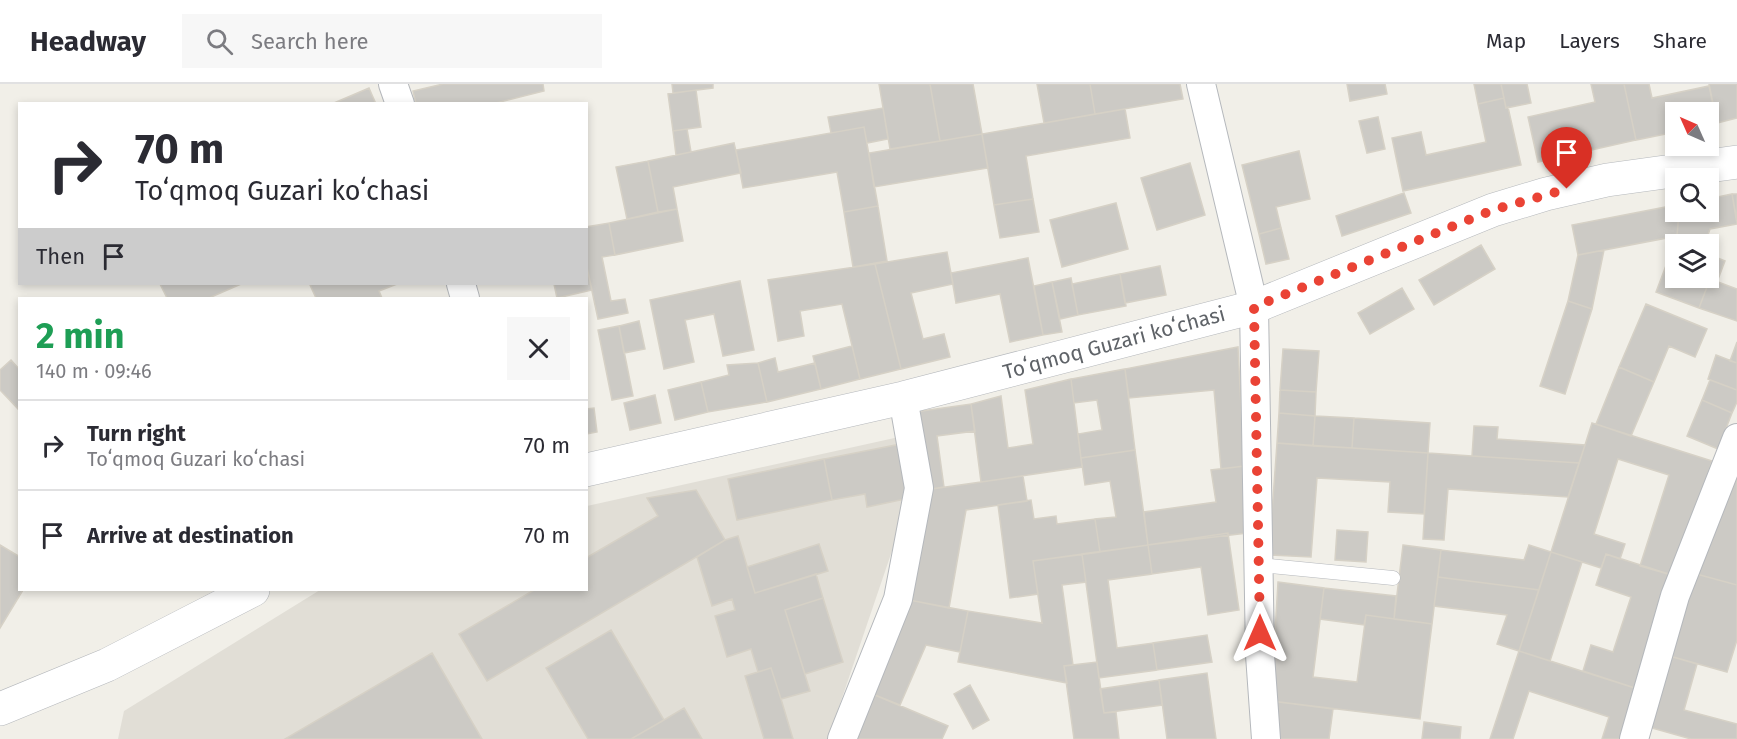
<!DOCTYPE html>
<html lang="en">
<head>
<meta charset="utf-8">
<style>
	body { margin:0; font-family:"Fira Sans",sans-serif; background:#f7f7f7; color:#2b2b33; height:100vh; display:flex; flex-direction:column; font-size:22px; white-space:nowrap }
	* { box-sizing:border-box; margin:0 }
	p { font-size:20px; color:#7c7c81 }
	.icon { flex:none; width:33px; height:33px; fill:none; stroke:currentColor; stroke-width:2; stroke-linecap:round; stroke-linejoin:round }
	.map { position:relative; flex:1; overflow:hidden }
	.sheet { position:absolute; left:18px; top:213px; width:570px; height:294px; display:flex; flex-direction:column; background:#fff; border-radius:0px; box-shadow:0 3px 9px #0003 }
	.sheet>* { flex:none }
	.hud { position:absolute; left:18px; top:18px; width:570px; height:183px; border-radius:0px; box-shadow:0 3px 9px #0003; background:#fff; color:#2b2b33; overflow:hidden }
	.needle { width:39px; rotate:315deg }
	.buttons { position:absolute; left:1665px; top:18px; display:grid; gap:12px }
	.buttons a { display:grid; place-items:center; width:54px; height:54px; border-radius:0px; background:#fff; box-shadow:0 3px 9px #0003; font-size:30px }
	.pin { position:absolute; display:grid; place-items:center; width:51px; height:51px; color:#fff; margin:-62px -26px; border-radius:50% 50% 50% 0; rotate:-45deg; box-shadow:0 0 6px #0007 }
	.pin .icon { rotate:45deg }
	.me { position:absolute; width:66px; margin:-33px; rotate:0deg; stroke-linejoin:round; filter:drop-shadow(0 0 4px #0008) }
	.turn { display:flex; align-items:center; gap:21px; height:126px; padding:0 18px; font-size:27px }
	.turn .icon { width:78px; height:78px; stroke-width:2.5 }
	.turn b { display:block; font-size:42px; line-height:51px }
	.then { display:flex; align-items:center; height:57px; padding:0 18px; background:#0003; gap:12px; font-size:22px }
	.round { display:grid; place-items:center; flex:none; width:63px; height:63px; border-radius:0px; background:#f7f7f7 }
	.summary { display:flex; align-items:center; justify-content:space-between; height:102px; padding:0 18px }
	h1 { font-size:36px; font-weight:700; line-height:45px; color:#1e9e55 }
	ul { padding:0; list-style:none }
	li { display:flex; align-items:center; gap:18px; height:90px; padding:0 18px; border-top:2px solid #e1e1e2 }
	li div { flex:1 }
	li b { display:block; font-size:22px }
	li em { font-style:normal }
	header { display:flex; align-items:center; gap:36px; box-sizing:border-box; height:84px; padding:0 30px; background:#fff; border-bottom:2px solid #e1e1e2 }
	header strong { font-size:28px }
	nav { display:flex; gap:33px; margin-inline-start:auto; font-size:21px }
	.search { width:420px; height:54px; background:#f7f7f7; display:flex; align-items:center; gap:15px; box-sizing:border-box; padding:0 21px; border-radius:0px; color:#7c7c81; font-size:22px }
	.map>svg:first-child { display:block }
	.education { fill:#e1ded6 }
	.building { fill:#cccac5; stroke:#d6d1c6; stroke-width:1.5 }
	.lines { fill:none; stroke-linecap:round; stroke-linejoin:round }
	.service-casing { stroke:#b5b8bc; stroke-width:15 }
	.minor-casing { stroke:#b5b8bc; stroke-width:30 }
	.tertiary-casing { stroke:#b5b8bc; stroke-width:34 }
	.service { stroke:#fff; stroke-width:14 }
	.minor { stroke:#fff; stroke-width:28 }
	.tertiary { stroke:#fff; stroke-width:33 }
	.route { stroke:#ea4335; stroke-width:10; stroke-dasharray:0 18 }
	.labels { text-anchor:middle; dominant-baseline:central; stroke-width:5; stroke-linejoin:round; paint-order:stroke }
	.street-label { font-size:21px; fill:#5f6368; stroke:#fff }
</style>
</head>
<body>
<header>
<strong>Headway</strong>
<div class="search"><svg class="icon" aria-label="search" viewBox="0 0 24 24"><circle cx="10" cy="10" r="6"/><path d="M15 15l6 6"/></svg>Search here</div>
<nav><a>Map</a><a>Layers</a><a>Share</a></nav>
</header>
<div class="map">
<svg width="1737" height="655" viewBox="0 0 1737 655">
	<rect width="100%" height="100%" fill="#f1efe8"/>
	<path class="education" d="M 899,353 L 910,414 L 828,655 L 118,655 L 124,627 L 320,506 L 586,506 L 587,422 Z"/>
	<path class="building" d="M 443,0 L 543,0 L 544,7 L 492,20 L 416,20 L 413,7 Z
		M 672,0 L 713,0 L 713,4 L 673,9 Z
		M 879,0 L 930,0 L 940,57 L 890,65 Z
		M 930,0 L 973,0 L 982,50 L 940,57 Z
		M 1037,0 L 1090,0 L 1095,30 L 1044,39 Z
		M 1090,0 L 1180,0 L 1183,15 L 1095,30 Z
		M 1347,0 L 1385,0 L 1387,10 L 1350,17 Z
		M 1474,0 L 1501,0 L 1504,14 L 1478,20 Z
		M 1501,0 L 1527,0 L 1531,19 L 1506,24 Z
		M 1591,0 L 1624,0 L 1636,56 L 1538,78 L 1528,33 L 1595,18 Z
		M 1624,0 L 1649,0 L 1652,14 L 1709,2 L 1717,39 L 1708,41 L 1708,28 L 1676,28 L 1676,48 L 1636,56 Z
		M 1709,0 L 1737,0 L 1737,34 L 1717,39 Z
		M 369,4 L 376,20 L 334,19 Z
		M 696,6 L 701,43 L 673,47 L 668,10 Z
		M 1504,14 L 1506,24 L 1508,23 L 1521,81 L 1403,107 L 1392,54 L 1421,48 L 1426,71 L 1486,58 L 1478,20 Z
		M 883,24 L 888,55 L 867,59 L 864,43 L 831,49 L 828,33 Z
		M 1125,25 L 1130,54 L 1026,72 L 1033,115 L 994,121 L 982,50 Z
		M 1378,33 L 1385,65 L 1367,69 L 1359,37 Z
		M 864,43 L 878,122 L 844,128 L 837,88 L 743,104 L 736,66 Z
		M 687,45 L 691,68 L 676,71 L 673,47 Z
		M 982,50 L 988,84 L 874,103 L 869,69 Z
		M 734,59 L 741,89 L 673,103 L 677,125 L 658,128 L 648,77 Z
		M 1299,67 L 1310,115 L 1276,123 L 1281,144 L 1259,150 L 1242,81 Z
		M 648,77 L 658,128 L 627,135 L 616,83 Z
		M 1190,79 L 1205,131 L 1157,146 L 1141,94 Z
		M 1404,109 L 1411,129 L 1342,152 L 1336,132 Z
		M 1732,110 L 1737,110 L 1737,136 Z
		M 1732,110 L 1737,140 L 1710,145 L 1705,160 L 1676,160 L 1676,182 L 1667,179 L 1677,152 L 1679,128 L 1708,128 L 1708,115 Z
		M 1033,115 L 1039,148 L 1000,154 L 994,121 Z
		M 1116,119 L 1128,165 L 1062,183 L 1050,136 Z
		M 1676,121 L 1676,128 L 1679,128 L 1677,152 L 1578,171 L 1572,141 Z
		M 878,122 L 887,177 L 853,183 L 844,128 Z
		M 677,125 L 683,157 L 615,171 L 609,139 Z
		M 609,139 L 615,171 L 602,173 L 611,217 L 625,215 L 628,229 L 598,235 L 586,179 L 586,143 Z
		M 1281,144 L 1289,175 L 1266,180 L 1259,150 Z
		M 1481,161 L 1495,185 L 1434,221 L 1419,196 Z
		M 1604,166 L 1592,225 L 1568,217 L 1578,171 Z
		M 947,168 L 953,200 L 911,209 L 923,255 L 944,250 L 950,273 L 901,285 L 875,180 Z
		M 1708,170 L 1725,177 L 1717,198 L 1706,194 L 1708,194 Z
		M 1028,174 L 1043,251 L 1010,258 L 1000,210 L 956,219 L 951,189 Z
		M 586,179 L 592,206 L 557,214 L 554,200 L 586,200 Z
		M 1667,179 L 1676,182 L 1676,194 L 1710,195 L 1699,224 L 1656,208 Z
		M 875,180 L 901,285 L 860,295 L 842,220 L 800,227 L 804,252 L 778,257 L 768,196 Z
		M 1160,182 L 1166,211 L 1125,219 L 1120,190 Z
		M 1120,190 L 1126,222 L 1078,231 L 1072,200 Z
		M 1071,194 L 1078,231 L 1060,235 L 1052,198 Z
		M 1710,195 L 1737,205 L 1737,237 L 1699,224 Z
		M 740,197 L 754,266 L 723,272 L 714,230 L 685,236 L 694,278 L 664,285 L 650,216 Z
		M 1052,198 L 1062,248 L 1043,251 L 1034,202 Z
		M 160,200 L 241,200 L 209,214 L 167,214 Z
		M 313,200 L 397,200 L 379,207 L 382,214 L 316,214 L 310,201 Z
		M 1402,204 L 1414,225 L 1370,250 L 1358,229 Z
		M 1568,217 L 1592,225 L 1565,310 L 1540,302 Z
		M 1646,220 L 1707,245 L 1695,273 L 1669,262 L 1654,298 L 1619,283 Z
		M 639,237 L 645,265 L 624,269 L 619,242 Z
		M 619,242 L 633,312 L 612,316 L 598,246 Z
		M 1737,258 L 1737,279 L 1730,277 Z
		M 852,262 L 860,295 L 821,305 L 813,272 Z
		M 1238,263 L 1244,382 L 1221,385 L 1214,306 L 1129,314 L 1125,285 Z
		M 1283,265 L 1319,267 L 1316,308 L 1280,306 Z
		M 1716,271 L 1737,279 L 1737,306 L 1708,295 Z
		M 775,274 L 778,288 L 815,279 L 821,305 L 767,318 L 758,279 Z
		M 11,276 L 20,286 L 20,327 L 0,306 L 0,286 Z
		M 758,279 L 767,318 L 708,328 L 701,298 L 729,291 L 727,281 Z
		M 1619,283 L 1654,298 L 1631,352 L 1596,340 Z
		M 1125,285 L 1135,366 L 1081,374 L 1078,350 L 1102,346 L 1097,316 L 1074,319 L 1071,295 Z
		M 1071,295 L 1082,383 L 981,398 L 971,320 L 1001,312 L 1008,364 L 1033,360 L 1025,306 Z
		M 1710,296 L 1737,306 L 1737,318 L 1732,329 L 1702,316 Z
		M 701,298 L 708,328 L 675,336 L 668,306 Z
		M 1280,306 L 1316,308 L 1315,332 L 1279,329 Z
		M 655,311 L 661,339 L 630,346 L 624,319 Z
		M 1702,316 L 1732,329 L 1718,365 L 1687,352 Z
		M 971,320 L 975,347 L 937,352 L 944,403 L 925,406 L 915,328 Z
		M 594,324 L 597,348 L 586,350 L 586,325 Z
		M 1279,329 L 1315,332 L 1313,362 L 1277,359 Z
		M 1315,332 L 1354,334 L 1352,364 L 1313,362 Z
		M 1354,334 L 1430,339 L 1428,369 L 1352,364 Z
		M 1592,339 L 1712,377 L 1675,492 L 1640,482 L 1669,391 L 1618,375 L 1594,450 L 1625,460 L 1620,475 L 1606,470 L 1601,484 L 1551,468 Z
		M 1474,342 L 1498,343 L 1497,355 L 1585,361 L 1579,379 L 1472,372 Z
		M 1277,359 L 1428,369 L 1424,430 L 1388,428 L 1390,398 L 1317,394 L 1311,473 L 1269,471 Z
		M 901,360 L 910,414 L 867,423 L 865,410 L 832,416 L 824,375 Z
		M 1135,366 L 1148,461 L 1100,468 L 1095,435 L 1116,433 L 1110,397 L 1085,401 L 1081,374 Z
		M 1428,369 L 1472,372 L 1579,379 L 1568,413 L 1448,405 L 1444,456 L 1423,455 Z
		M 824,375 L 832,416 L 737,436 L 728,395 Z
		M 1244,382 L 1247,449 L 1148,461 L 1144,428 L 1216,418 L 1211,386 Z
		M 1023,392 L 1027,417 L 966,426 L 949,524 L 909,516 L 925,406 Z
		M 1737,393 L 1737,501 L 1689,488 Z
		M 696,406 L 725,456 L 487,597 L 459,550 L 534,506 L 586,506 L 586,474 L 658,432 L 647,414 Z
		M 1031,416 L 1034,435 L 1056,432 L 1057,440 L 1095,435 L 1100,468 L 1033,477 L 1038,510 L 1010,514 L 998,421 Z
		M 1337,446 L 1368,448 L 1366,478 L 1335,476 Z
		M 1228,449 L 1239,526 L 1208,531 L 1201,483 L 1152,490 L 1148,461 Z
		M 738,452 L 755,509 L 816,490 L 823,514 L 785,526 L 810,607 L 781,615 L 771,584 L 758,588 L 751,565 L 727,573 L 715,532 L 735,526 L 732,515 L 712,522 L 697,473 L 725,456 Z
		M 819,460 L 828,487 L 755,509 L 747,483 Z
		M 0,461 L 20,473 L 20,506 L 23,506 L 0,544 Z
		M 1148,461 L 1152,490 L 1108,496 L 1117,564 L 1153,559 L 1157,586 L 1099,594 L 1082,470 Z
		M 1403,461 L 1441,466 L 1432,540 L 1394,535 Z
		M 1529,461 L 1551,468 L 1539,506 L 1438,493 L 1441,466 L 1524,476 Z
		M 1551,468 L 1582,478 L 1550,577 L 1519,567 Z
		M 1082,470 L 1086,498 L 1062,501 L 1073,581 L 1064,582 L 1067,599 L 958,578 L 968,527 L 1042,539 L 1033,477 Z
		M 1606,470 L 1675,492 L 1638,605 L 1583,587 L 1591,561 L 1613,568 L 1631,513 L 1596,501 Z
		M 1689,488 L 1737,501 L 1737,556 L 1727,588 L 1666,571 Z
		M 1438,493 L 1539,506 L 1519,567 L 1497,560 L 1507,531 L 1434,522 Z
		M 1278,498 L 1324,504 L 1313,593 L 1357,598 L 1366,531 L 1432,540 L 1420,635 L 1271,617 Z
		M 1324,504 L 1396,512 L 1394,535 L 1366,531 L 1364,541 L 1320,535 Z
		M 823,514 L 843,578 L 805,590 L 785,526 Z
		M 909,516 L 968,527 L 960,568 L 926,561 L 900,621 L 870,609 Z
		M 611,546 L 664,636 L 631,655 L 588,655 L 546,584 Z
		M 1207,551 L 1212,578 L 1157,586 L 1153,559 Z
		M 1519,567 L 1644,607 L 1628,655 L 1602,655 L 1609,633 L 1529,607 L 1513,655 L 1490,655 Z
		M 432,569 L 482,655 L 285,655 Z
		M 1666,571 L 1697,580 L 1684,626 L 1737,640 L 1737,655 L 1691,655 L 1645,642 Z
		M 1097,578 L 1104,629 L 1116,628 L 1119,655 L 1074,655 L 1064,582 Z
		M 771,584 L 781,615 L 793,655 L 764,655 L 745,592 Z
		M 1207,589 L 1216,655 L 1167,655 L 1159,596 Z
		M 1159,596 L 1162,621 L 1104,629 L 1100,605 Z
		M 970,601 L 989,636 L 973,645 L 954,610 Z
		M 870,609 L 948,642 L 942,655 L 852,655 Z
		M 1271,617 L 1333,625 L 1329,655 L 1276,655 Z
		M 684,624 L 702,655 L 631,655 L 664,636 Z
		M 1424,638 L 1461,643 L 1460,655 L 1422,655 Z"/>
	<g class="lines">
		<g class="service-casing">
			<path id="service" d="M 1260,481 L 1393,494"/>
		</g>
		<g class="minor-casing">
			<path id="minor" d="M 393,0 L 400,20
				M 1201,0 L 1254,223 L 1260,571 L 1266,655
				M 461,200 L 465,214
				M 842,655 L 898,515 L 919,404 L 903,314
				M 1634,655 L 1675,512 L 1737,354"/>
		</g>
		<g class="tertiary-casing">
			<path id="tertiary" d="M 586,386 L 903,314 L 1254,223 L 1493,126 L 1546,110 L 1607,96 L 1737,78
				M 0,625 L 107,581 L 253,506"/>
		</g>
		<use href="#service" class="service"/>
		<use href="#minor" class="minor"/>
		<use href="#tertiary" class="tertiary"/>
	</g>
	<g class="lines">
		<path class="route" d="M 1260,549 L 1254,223 L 1493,126 L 1567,105"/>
	</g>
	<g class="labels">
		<g class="street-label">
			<text transform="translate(1114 259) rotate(-15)">Toʻqmoq Guzari koʻchasi</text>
		</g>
	</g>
</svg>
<div class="buttons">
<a><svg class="needle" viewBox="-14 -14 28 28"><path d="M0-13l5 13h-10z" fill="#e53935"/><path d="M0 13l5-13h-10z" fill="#7c7c81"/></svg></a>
<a><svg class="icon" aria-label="search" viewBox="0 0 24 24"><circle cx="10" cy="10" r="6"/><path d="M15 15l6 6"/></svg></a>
<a><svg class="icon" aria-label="layers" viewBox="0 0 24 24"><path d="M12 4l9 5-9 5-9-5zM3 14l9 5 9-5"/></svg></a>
</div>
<div class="pin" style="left:1567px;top:105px;background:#d93025"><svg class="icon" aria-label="arrive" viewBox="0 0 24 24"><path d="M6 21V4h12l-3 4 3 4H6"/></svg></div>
<svg class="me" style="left:1260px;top:549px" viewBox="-20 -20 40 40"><path d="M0-17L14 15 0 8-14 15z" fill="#ea4335" stroke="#fff" stroke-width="4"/></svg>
<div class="hud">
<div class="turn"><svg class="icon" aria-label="right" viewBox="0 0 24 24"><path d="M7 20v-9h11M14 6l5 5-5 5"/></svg><div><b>70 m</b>Toʻqmoq Guzari koʻchasi</div></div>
<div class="then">Then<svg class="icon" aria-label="arrive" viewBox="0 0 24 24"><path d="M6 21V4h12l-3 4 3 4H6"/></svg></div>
</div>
<section class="sheet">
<div class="summary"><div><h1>2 min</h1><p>140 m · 09:46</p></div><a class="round"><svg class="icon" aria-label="close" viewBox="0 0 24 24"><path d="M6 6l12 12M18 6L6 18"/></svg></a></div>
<ul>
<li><svg class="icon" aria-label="right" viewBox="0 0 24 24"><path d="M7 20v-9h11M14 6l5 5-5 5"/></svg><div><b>Turn right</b><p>Toʻqmoq Guzari koʻchasi</p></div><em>70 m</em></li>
<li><svg class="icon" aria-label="arrive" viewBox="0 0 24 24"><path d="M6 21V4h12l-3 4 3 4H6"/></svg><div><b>Arrive at destination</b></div><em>70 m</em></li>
</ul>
</section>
</div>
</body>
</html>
